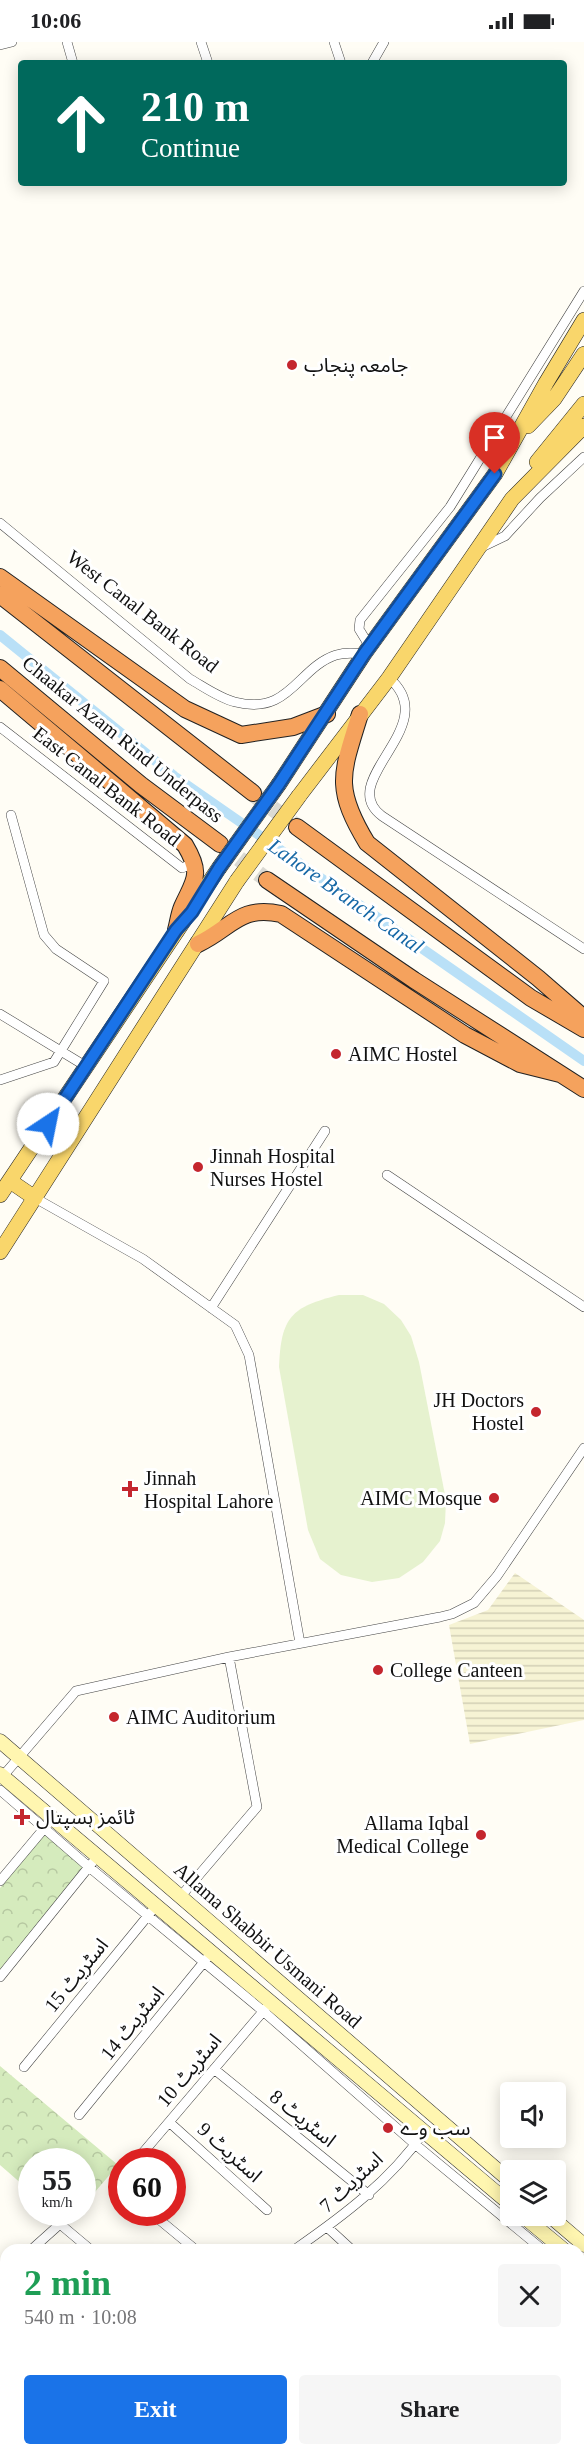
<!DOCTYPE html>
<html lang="en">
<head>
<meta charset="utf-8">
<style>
	body { margin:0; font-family:"Times New Roman","Noto Sans Arabic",serif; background:#f6f6f6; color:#202124; height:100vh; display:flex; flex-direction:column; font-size:22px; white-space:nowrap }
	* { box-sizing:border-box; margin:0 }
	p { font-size:20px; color:#757577 }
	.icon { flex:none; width:33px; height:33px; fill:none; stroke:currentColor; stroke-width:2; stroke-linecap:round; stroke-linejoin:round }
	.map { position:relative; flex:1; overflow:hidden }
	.panel { position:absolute; left:0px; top:2202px; width:585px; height:212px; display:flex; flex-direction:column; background:#fff; border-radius:18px 18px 0 0; box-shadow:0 3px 15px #0003 }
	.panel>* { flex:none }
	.top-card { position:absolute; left:18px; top:18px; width:549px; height:126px; border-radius:6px; box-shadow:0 3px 15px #0003; background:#00695c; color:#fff; overflow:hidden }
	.controls { position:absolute; left:500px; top:2040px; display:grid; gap:12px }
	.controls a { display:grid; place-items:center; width:66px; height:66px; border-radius:6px; background:#fff; box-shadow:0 3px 15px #0003; font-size:30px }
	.speed { position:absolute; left:18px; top:2106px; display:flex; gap:12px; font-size:30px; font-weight:700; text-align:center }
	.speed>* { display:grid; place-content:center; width:78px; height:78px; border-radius:50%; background:#fff; box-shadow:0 3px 15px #0003; line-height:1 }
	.speed small { font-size:15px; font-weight:400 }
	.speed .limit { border:9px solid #d22; background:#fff; color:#111 }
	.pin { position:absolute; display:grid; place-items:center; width:51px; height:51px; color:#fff; margin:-62px -26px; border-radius:50% 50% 50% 0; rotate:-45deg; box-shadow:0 0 6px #0007 }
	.pin .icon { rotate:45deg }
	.me { position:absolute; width:66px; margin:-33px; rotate:34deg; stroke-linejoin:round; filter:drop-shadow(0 0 4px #0008) }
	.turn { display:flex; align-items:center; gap:21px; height:126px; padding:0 24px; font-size:27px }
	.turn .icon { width:78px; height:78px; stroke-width:2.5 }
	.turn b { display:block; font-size:42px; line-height:51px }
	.round { display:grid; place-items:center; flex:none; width:63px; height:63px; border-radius:6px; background:#f6f6f6 }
	.overview { display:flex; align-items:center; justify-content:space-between; height:102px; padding:0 24px }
	h1 { font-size:36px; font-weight:600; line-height:45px; color:#1e9e55 }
	.action { display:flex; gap:12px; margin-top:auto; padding:12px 24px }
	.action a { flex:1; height:69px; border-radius:6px; background:#1a73e8; color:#fff; font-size:24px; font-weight:600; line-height:69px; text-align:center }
	.action a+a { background:#f6f6f6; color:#202124 }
	.status { display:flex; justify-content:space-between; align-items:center; height:42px; padding:0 30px; background:#fff; direction:ltr }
	.status svg { height:16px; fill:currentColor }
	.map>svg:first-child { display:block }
	.farmland { fill:url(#farmland-rules) }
	.park { fill:url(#park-crowns) }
	.pitch { fill:#e6f2cf }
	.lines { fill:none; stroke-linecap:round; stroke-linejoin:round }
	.canal { stroke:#b9e0f7; stroke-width:10 }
	.highway-tunnel { stroke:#dbdad3; stroke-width:16; stroke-dasharray:16 8; stroke-linecap:butt }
	.street-casing { stroke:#444; stroke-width:10 }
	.secondary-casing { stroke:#333; stroke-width:15 }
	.primary-casing { stroke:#222; stroke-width:16 }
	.highway-casing { stroke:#222; stroke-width:18 }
	.street { stroke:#fff; stroke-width:9 }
	.secondary { stroke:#fff6b0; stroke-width:14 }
	.primary { stroke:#f9d66b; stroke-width:15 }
	.highway { stroke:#f5a25d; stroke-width:16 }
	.primary-bridge-casing { stroke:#222; stroke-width:16; stroke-linecap:butt }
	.primary-bridge { stroke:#f9d66b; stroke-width:15 }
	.route-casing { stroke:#114b97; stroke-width:15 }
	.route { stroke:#1a73e8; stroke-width:10 }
	.poi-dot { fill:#c4262e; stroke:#fff; stroke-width:2 }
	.labels { text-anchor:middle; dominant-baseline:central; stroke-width:6; stroke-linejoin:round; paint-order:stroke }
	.poi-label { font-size:20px; fill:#111; stroke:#fff; text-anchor:start }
	.street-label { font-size:20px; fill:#111; stroke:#fff }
	.water-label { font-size:21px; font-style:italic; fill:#1768a6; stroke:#fff }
</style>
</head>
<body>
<div class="status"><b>10:06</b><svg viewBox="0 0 49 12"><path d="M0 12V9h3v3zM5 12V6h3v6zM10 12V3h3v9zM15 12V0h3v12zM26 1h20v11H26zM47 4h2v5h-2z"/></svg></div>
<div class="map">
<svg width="584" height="2413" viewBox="0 0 584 2413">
	<defs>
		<pattern id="farmland-rules" width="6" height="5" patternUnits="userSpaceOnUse" patternTransform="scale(1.5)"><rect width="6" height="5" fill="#f6f3d4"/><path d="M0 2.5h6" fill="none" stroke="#d2cfb5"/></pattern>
		<pattern id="park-crowns" width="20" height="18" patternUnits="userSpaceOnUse" patternTransform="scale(1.5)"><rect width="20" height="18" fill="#d5ebbd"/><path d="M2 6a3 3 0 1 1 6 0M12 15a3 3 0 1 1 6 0" fill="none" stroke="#b6c8a1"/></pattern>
	</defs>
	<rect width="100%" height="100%" fill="#fffdf5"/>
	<path class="farmland" d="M 515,1531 L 584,1578 L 584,1678 L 470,1702 L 449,1583 L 488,1568 Z"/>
	<path class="park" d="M 45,1792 L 85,1827 L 0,1929 L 0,1846 Z
		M 0,2024 L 118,2123 L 83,2164 L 82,2120 L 32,2120 L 31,2150 L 0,2123 Z"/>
	<path class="pitch" d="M 339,1253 L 363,1253 L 384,1262 L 401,1278 L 411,1294 L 419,1320 L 446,1458 L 445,1481 L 440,1499 L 423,1520 L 399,1536 L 372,1540 L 341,1533 L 320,1517 L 308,1488 L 279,1325 C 281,1275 291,1265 339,1253 Z"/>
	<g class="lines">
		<path class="canal" d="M 0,593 L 174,734 L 584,1019"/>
		<path class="highway-tunnel" d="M 253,752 L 295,783
			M 220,802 L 267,838"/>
		<g class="street-casing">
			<path id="street" d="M 67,0 L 73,21
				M 201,0 L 208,21
				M 334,0 L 341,21
				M 0,3 L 12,0
				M 372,21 L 384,0
				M 0,481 L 190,637 C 204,645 219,656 235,660 C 290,674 297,626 336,613 C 346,610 355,611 364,612
				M 482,505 L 505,494 L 540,456 L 584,415
				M 370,605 L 359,587 L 360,578 L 450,465 L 584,249
				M 389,636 C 445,684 334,738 382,774 L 584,907
				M 0,685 L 182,826 L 194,821
				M 0,972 L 87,1025
				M 0,1038 L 54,1020 L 104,939 L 56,907 L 44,893 L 11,773
				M 387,1133 L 584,1265
				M 35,1156 L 143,1217 L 235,1283 L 249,1313 L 300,1601
				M 211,1266 L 325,1089
				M 3,1734 L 76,1649 L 229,1615 L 440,1575 L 452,1572 L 474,1561 L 497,1534 L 584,1406
				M 0,1748 L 89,1825 L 263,1969 L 416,2103 L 543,2208
				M 0,1839 L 47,1783
				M 181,1854 L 257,1765 L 229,1615
				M 0,1935 L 92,1821
				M 24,2025 L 151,1870
				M 214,2027 L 369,2153
				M 79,2073 L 208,1915
				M 169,2080 L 267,2168
				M 135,2120 L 266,1966
				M 122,2136 L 118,2142 L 122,2147
				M 150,2170 L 196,2208
				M 328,2186 L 352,2208
				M 31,2208 L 60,2182 L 91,2208
				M 294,2208 C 343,2174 390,2139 424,2090
				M 0,2236 L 6,2231
				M 579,2238 L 584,2242
				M 0,2333 L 6,2328
				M 579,2394 L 584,2398
				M 155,2408 L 159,2413
				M 271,2408 L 275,2413
				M 386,2408 L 390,2413
				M 9,2413 L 17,2408
				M 487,2413 L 495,2408"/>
		</g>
		<g class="secondary-casing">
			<path id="secondary" d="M 0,1699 L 510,2139
				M 0,1732 L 510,2162
				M 523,2174 L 564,2208
				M 550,2174 L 584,2203
				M 579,2221 L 584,2225
				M 0,2374 L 6,2380
				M 34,2408 L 38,2413"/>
		</g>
		<g class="primary-casing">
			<path id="primary" d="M 528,384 L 554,357 L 584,312
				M 537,420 L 584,362
				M 279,742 L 364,612 L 495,432 L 546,341 L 584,278
				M 299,754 L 389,636 L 512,457 L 584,384
				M 10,1139 L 35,1156
				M 0,1153 L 219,826
				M 0,1210 L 237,839"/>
		</g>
		<g class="highway-casing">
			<path id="highway" d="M 0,535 L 185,667 L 241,693 L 293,685 L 327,672
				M 0,553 L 253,751
				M 0,626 L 141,743 L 220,802
				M 0,647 L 185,803 C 203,833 194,838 182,865 C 179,872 178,881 176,888
				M 360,672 C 342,731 333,745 367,801 L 538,936 L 584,976
				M 297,785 L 531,956 L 584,987
				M 267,838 L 414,938 L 584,1047
				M 198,902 C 232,886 239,863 281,872 L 465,993 L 520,1022 L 560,1032"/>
		</g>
		<use href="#street" class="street"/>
		<use href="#secondary" class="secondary"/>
		<use href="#primary" class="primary"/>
		<use href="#highway" class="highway"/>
		<g class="primary-bridge-casing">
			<path id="primary-bridge" d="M 219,826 L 279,742
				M 237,839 L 299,754"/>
		</g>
		<use href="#primary-bridge" class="primary-bridge"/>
	</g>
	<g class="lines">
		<g class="route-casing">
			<path id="route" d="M 48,1082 L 176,888 L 192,870 L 219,826 L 279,742 L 364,612 L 495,432"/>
		</g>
		<use href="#route" class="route"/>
	</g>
	<g class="poi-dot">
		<circle cx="292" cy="323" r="6"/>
		<circle cx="336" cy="1012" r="6"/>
		<circle cx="198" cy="1125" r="6"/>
		<circle cx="536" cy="1370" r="6"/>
		<path d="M127 1438h6v6h6v6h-6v6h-6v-6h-6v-6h6z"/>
		<circle cx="494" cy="1456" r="6"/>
		<circle cx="378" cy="1628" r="6"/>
		<circle cx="114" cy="1675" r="6"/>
		<path d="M19 1766h6v6h6v6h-6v6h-6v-6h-6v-6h6z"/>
		<circle cx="481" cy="1793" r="6"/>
		<circle cx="388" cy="2086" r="6"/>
	</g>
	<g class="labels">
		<g class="poi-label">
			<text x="304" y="323">جامعہ پنجاب</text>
			<text x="348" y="1012">AIMC Hostel</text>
			<text x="210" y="1114">Jinnah Hospital<tspan x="210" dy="23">Nurses Hostel</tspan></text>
			<text x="524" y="1358" text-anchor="end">JH Doctors<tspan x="524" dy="23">Hostel</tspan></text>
			<text x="144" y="1436">Jinnah<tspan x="144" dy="23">Hospital Lahore</tspan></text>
			<text x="482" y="1456" text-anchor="end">AIMC Mosque</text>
			<text x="390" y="1628">College Canteen</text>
			<text x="126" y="1675">AIMC Auditorium</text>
			<text x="36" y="1775">ٹائمز ہسپتال</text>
			<text x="469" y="1781" text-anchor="end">Allama Iqbal<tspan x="469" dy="23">Medical College</tspan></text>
			<text x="400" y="2086">سب وے</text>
		</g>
		<g class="street-label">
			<text transform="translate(143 569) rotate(38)">West Canal Bank Road</text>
			<text transform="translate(123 697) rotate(39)">Chaakar Azam Rind Underpass</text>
			<text transform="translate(107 744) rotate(38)">East Canal Bank Road</text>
			<text transform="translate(268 1903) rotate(41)">Allama Shabbir Usmani Road</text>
			<text transform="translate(76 1933) rotate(-51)">اسٹریٹ 15</text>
			<text transform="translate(132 1981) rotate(-51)">اسٹریٹ 14</text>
			<text transform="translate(189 2028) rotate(-50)">اسٹریٹ 10</text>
			<text transform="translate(303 2076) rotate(39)">اسٹریٹ 8</text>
			<text transform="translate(230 2110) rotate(42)">اسٹریٹ 9</text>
			<text transform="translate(351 2140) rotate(-43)">اسٹریٹ 7</text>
		</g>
		<g class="water-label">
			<text transform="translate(346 854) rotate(35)">Lahore Branch Canal</text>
		</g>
	</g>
</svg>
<div class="controls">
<a><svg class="icon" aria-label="sound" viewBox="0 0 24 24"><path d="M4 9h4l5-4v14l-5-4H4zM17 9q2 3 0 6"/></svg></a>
<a><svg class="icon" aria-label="layers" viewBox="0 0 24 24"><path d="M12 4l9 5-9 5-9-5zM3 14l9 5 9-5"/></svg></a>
</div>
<div class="speed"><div>55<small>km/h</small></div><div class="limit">60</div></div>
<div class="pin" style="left:495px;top:432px;background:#d93025"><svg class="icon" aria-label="arrive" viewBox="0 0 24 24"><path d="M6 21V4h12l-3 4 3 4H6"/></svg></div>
<svg class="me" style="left:48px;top:1082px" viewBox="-20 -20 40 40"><circle r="19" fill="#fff"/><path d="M0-13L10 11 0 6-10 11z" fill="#1a73e8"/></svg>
<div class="top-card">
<div class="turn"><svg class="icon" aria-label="ahead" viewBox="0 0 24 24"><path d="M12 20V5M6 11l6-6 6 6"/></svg><div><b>210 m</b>Continue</div></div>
</div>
<section class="panel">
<div class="overview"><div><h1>2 min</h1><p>540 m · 10:08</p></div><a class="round"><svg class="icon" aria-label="close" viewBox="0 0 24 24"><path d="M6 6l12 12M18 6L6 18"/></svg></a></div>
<div class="action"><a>Exit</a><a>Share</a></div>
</section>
</div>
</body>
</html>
